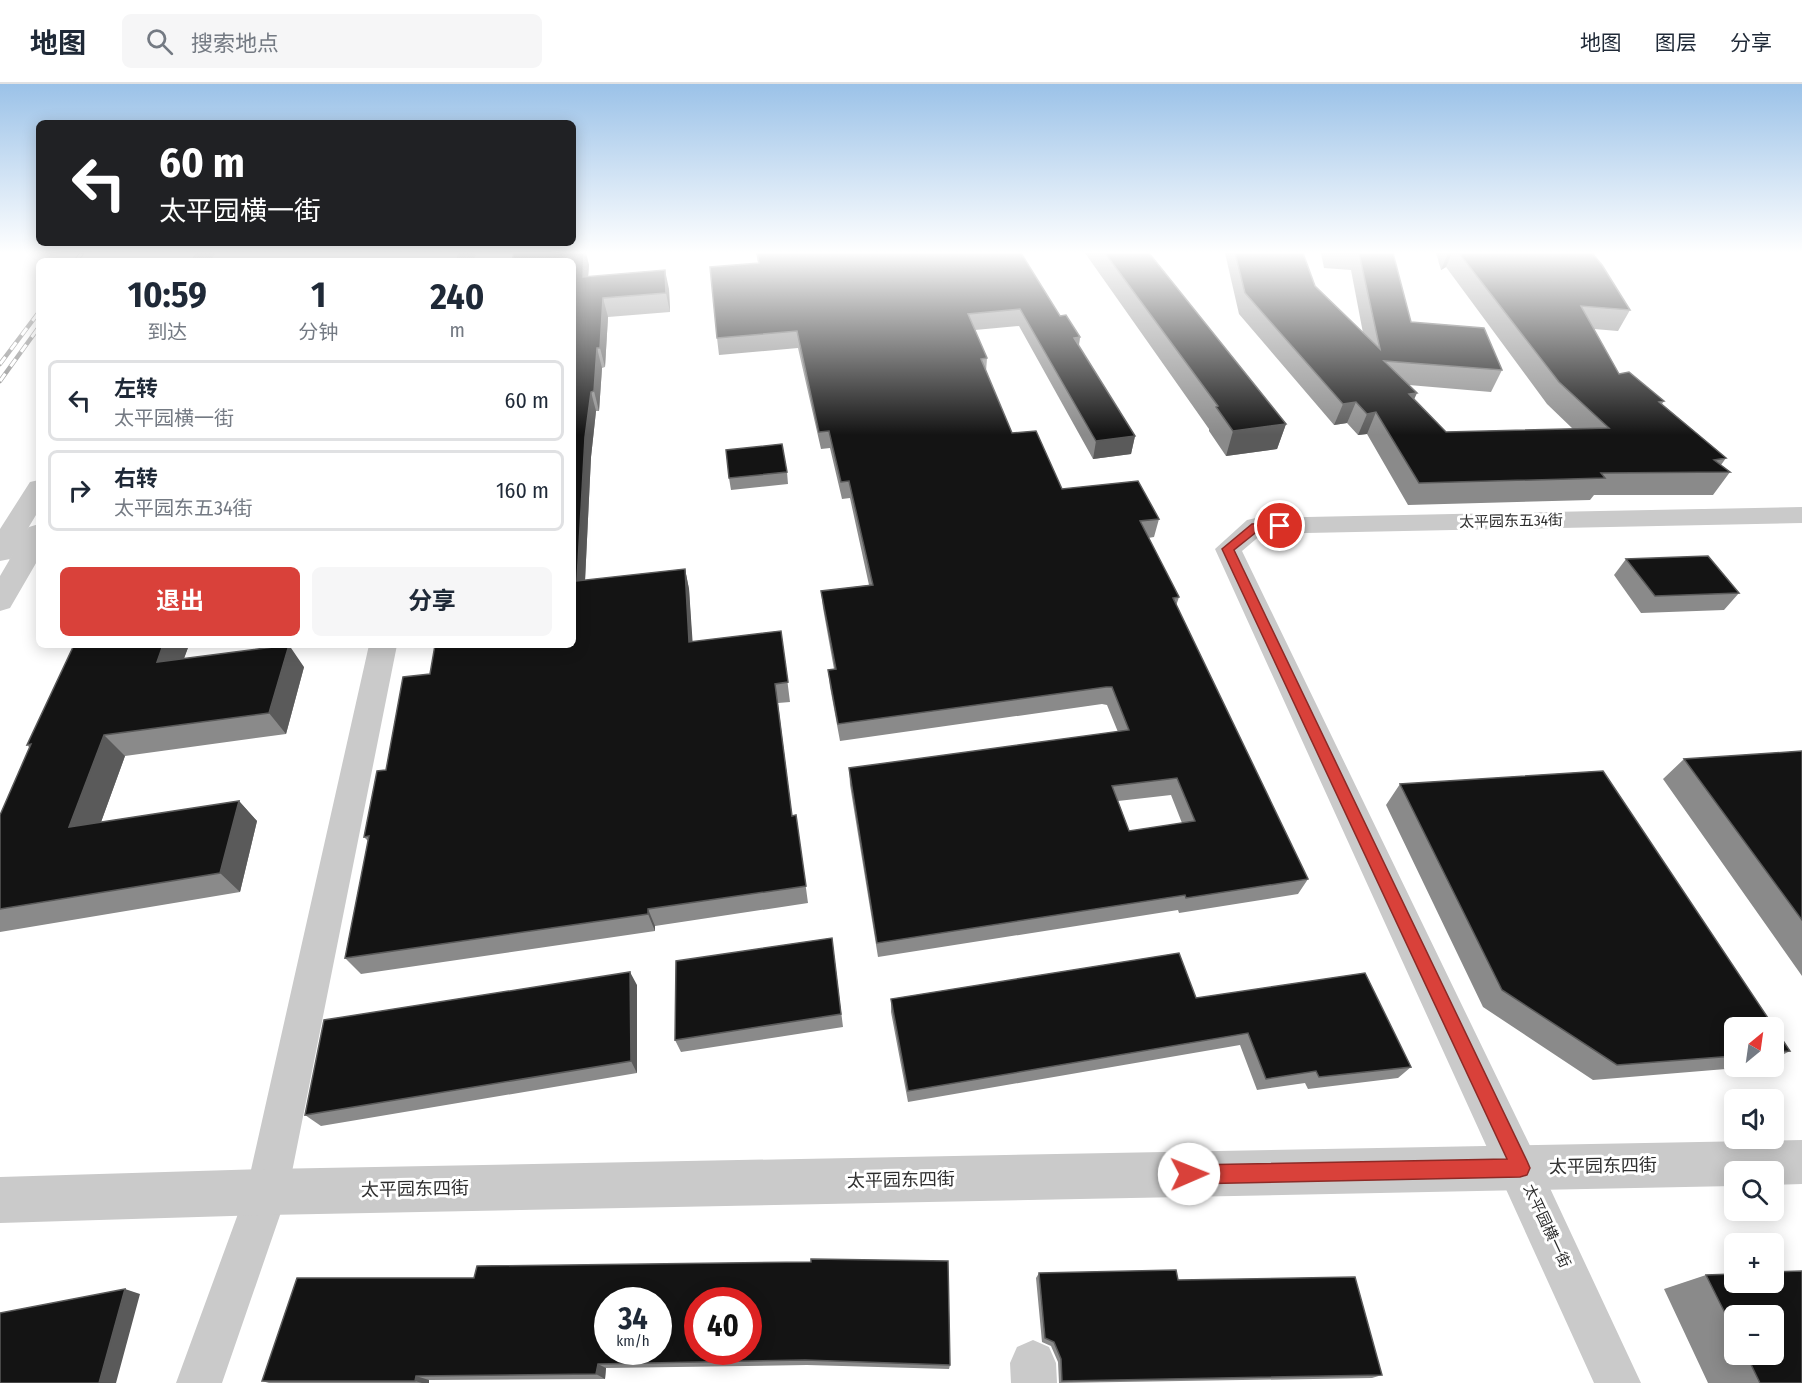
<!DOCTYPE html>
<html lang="zh">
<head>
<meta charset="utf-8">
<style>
	body { margin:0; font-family:"Fira Sans Condensed","Noto Sans SC",sans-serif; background:#f6f6f7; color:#1f2937; height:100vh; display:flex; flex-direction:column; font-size:22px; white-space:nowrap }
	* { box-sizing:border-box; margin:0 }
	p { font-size:20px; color:#747a83 }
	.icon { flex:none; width:33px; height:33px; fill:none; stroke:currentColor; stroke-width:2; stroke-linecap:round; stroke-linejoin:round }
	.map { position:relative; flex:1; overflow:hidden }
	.side { position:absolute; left:36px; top:174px; width:540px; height:390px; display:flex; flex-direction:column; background:#fff; border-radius:9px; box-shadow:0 3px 15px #0003 }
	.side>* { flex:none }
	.top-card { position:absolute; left:36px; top:36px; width:540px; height:126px; border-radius:9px; box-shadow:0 3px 15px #0003; background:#202124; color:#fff; overflow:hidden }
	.needle { width:39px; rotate:29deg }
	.tools { position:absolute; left:1724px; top:933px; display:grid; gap:12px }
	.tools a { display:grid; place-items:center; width:60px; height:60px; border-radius:9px; background:#fff; box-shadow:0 3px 15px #0003; font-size:30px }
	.speed { position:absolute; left:594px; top:1203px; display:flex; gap:12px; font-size:30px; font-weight:700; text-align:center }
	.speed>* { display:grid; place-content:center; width:78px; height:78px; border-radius:50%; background:#fff; box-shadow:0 3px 15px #0003; line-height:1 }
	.speed small { font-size:15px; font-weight:400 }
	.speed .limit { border:9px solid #d22; background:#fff; color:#111 }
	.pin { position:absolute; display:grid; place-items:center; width:51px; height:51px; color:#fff; margin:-26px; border:3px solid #fff; border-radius:50%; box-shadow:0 2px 6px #0007 }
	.me { position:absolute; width:66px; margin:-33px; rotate:89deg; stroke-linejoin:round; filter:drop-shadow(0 0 4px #0008) }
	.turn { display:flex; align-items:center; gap:21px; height:126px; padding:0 24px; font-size:27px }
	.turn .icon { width:78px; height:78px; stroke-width:2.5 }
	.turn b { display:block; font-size:42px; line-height:51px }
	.eta { display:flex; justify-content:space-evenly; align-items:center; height:102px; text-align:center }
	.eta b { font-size:36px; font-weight:700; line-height:42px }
	.primary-button { display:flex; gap:12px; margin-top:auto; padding:12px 24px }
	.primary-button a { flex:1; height:69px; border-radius:9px; background:#d9413a; color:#fff; font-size:24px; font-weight:700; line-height:69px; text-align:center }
	.primary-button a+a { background:#f6f6f7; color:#1f2937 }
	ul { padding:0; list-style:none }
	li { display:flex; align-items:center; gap:18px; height:81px; margin:0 12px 9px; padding:0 12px; border:3px solid #e0e1e3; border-radius:9px }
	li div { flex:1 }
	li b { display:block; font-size:22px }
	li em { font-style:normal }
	header { display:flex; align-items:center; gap:36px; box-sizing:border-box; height:84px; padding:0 30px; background:#fff; border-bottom:2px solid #e0e1e3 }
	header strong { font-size:28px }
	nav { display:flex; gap:33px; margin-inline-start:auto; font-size:21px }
	.search { width:420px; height:54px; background:#f6f6f7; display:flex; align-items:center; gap:15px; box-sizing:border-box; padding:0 21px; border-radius:9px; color:#747a83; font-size:22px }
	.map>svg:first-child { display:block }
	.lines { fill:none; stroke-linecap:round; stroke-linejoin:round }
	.minor { fill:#cacaca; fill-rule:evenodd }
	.tertiary { fill:#cacaca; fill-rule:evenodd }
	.rail-casing { stroke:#828282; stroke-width:4.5 }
	.rail { stroke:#fff; stroke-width:3; stroke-dasharray:9; stroke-linecap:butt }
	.wall { fill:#8a8a8a; fill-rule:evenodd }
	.shaded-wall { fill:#5a5a5a }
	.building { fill:#141414; stroke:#5a5a5a; stroke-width:1.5; fill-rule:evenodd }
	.route { fill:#d9413a; stroke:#8d2a26; stroke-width:1.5 }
	.labels { text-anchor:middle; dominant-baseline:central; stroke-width:6; stroke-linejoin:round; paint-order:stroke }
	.street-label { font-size:15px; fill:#2d2d2d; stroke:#fff }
	.near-street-label { font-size:18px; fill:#2d2d2d; stroke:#fff }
</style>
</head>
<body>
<header>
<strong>地图</strong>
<div class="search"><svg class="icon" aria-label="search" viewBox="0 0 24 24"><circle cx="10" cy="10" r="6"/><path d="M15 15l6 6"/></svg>搜索地点</div>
<nav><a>地图</a><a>图层</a><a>分享</a></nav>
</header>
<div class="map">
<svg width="1802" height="1299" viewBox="0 0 1802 1299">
	<rect width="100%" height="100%" fill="#fff"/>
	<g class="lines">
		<path class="minor" d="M 458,169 L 476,169 L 474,177 L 456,177 Z
			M 1802,423 L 1802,439 L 1262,450 L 1242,467 L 1534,1070 L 1641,1299 L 1594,1299 L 1215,465 L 1247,436 L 1256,434 Z
			M 369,561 L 397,561 L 288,1108 L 222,1299 L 176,1299 L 246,1108 Z
			M 1033,1256 L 1049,1263 L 1056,1279 L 1057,1299 L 1011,1299 L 1010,1279 L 1017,1263 Z"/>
		<path class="tertiary" d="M 196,169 L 216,169 L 210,177 L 190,177 Z
			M 39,396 L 39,426 L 27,446 L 29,443 L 39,440 L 39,474 L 10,524 L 0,527 L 0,492 L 17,463 L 10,475 L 0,477 L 0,445 L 30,398 Z
			M 1802,1056 L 1802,1100 L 1773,1101 L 1773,1088 L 1734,1088 L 1734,1102 L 267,1131 L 0,1139 L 0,1093 L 267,1085 Z"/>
		<g class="rail-casing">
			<path id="rail" d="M 76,177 L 82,169
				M 0,280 L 39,228
				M 0,297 L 39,243"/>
		</g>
		<use href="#rail" class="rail"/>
	</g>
	<path class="wall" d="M 514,169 L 586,169 L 589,181 L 588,192 L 669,205 L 670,228 L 608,233 L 605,283 L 602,284 L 599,327 L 596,327 L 591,373 L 585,497 L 685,485 L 689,505 L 692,558 L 781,547 L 790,618 L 778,619 L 792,732 L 796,731 L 808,819 L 655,842 L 655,847 L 361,890 L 345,874 L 368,757 L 364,753 L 386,686 L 430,590 L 573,561 Z
		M 756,169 L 1021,169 L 1060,232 L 1080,253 L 1079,262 L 1135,352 L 1131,370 L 1093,375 L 1019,242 L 975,246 L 987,274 L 986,288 L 1012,349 L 1062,405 L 1159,435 L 1154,453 L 1148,454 L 1179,513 L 1176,522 L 1308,795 L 1298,810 L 1179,829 L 1178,826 L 878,873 L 850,701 L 849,684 L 1118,648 L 1107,621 L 1102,620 L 840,657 L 830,603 L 828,586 L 834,585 L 823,524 L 821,507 L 869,501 L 850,414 L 842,415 L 830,364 L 821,365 L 798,264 L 719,271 L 717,254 L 758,179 ZM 1171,711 L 1182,739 L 1129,747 L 1118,717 Z
		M 1085,169 L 1149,169 L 1286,340 L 1277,365 L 1226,372 L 1209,347 L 1209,345 Z
		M 1225,169 L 1303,169 L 1315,202 L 1363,249 L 1351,186 L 1324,184 L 1321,169 L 1393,169 L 1411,238 L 1502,286 L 1491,308 L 1409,301 L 1414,315 L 1446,348 L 1573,345 L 1547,320 L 1446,183 L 1441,186 L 1436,169 L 1592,169 L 1630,226 L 1618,247 L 1594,245 L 1619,290 L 1664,317 L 1662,320 L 1726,374 L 1721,381 L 1730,388 L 1713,411 L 1594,411 L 1590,416 L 1408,421 L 1367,350 L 1358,351 L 1347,339 L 1334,341 L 1239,230 Z
		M 787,388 L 788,400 L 731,406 L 729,394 Z
		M 1626,475 L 1739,509 L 1724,526 L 1641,529 L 1614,491 Z
		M 74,561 L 189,561 L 184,574 L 304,583 L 286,650 L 125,672 L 101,738 L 239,717 L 257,737 L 240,808 L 0,848 L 0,731 L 30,664 L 27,661 Z
		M 1802,667 L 1802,892 L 1663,695 L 1684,675 Z
		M 1603,687 L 1790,967 L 1773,976 L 1773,944 L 1734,944 L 1734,982 L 1762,982 L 1593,996 L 1483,923 L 1386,721 L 1400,700 Z
		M 832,854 L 843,943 L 681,968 L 675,956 Z
		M 637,901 L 637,989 L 321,1042 L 305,1031 Z
		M 1196,914 L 1411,983 L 1398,994 L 1308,1005 L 1305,999 L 1257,1006 L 1240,961 L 908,1018 L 891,928 L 891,915 Z
		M 1039,1189 L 1178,1196 L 1382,1291 L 1372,1294 L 1059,1299 L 1058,1278 L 1051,1262 L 1042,1258 L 1036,1194 Z
		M 1706,1191 L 1802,1299 L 1708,1299 L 1664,1205 ZM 1734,1232 L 1773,1270 L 1734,1270 Z
		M 297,1194 L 950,1281 L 949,1285 L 807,1281 L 606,1284 L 605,1295 L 429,1296 L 429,1299 L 269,1299 L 262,1297 Z"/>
	<path class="shaded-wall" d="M 584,169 L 586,169 L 589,181 L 587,211 L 583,193 Z
		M 1448,169 L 1452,169 L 1446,183 L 1441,186 Z
		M 665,186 L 669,205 L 670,228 L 666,209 Z
		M 603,214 L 608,233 L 605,283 L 600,264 Z
		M 1080,253 L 1077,271 L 1074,254 Z
		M 597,264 L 602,284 L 599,327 L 594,307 Z
		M 591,308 L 596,327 L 591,373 L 584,517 L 577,497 L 585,353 Z
		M 1417,309 L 1407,331 L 1409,310 Z
		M 1356,318 L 1347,339 L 1334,341 L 1343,320 Z
		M 1376,328 L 1367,350 L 1358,351 L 1367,330 Z
		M 1286,340 L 1277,365 L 1226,372 L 1233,347 Z
		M 1135,352 L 1131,370 L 1093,375 L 1096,357 Z
		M 685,485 L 689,505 L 694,578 L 689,558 Z
		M 163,561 L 189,561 L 175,599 L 157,578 Z
		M 289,561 L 304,583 L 286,650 L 269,629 Z
		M 104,651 L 125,672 L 92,763 L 69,743 Z
		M 239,717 L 257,737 L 240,808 L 220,789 Z
		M 648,825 L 655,842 L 655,847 L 648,830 Z
		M 630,888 L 637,901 L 637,989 L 631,977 Z
		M 125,1205 L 140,1210 L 116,1299 L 99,1299 Z
		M 598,1280 L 606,1284 L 605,1295 L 596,1290 Z
		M 416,1292 L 429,1296 L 429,1299 L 422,1299 L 415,1297 Z"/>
	<path class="building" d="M 514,169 L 584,169 L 583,193 L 665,186 L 666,209 L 603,214 L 600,264 L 597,264 L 594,307 L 591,308 L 585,353 L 577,497 L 685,485 L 689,558 L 781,547 L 788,598 L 775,600 L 792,732 L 796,731 L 806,802 L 648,825 L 648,830 L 345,874 L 369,752 L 364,753 L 377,687 L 386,686 L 403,593 L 430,590 L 435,561 L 573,561 L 573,177 L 512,177 Z
		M 757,169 L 1021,169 L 1060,232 L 1066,231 L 1080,253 L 1074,254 L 1135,352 L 1096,357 L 1020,225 L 968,230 L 987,274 L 981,275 L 1012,349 L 1036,347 L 1062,405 L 1138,397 L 1159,435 L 1140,437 L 1179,513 L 1173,514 L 1308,795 L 1186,814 L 1185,811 L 877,859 L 849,684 L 1129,646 L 1112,603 L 1106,603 L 838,640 L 828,586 L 836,585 L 821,507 L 873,501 L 849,397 L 841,398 L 829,347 L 819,348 L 797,247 L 717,254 L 710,183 L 759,179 ZM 1177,694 L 1195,737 L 1129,747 L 1112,702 Z
		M 1105,169 L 1149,169 L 1286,340 L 1233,347 L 1216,323 L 1218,322 Z
		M 1235,169 L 1303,169 L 1315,202 L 1380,265 L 1359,169 L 1393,169 L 1411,238 L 1484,244 L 1502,286 L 1384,277 L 1417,309 L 1409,310 L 1446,348 L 1609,344 L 1559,298 L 1459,169 L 1592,169 L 1602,181 L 1630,226 L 1581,222 L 1619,290 L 1629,288 L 1664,317 L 1659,318 L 1726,374 L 1714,376 L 1730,388 L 1601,389 L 1605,394 L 1419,399 L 1376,328 L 1367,330 L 1356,318 L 1343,320 L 1245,209 Z
		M 782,360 L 787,388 L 729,394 L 726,366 Z
		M 1708,472 L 1739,509 L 1655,512 L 1626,475 Z
		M 74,561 L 163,561 L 157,578 L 289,561 L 269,629 L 104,651 L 69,743 L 239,717 L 220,789 L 0,825 L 0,731 L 31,660 L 27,661 Z
		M 1802,667 L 1802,836 L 1684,675 Z
		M 1603,687 L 1790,967 L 1773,968 L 1773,944 L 1734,944 L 1734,972 L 1617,981 L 1502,906 L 1400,700 Z
		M 832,854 L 841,930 L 675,956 L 676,877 Z
		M 1179,869 L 1196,914 L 1365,889 L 1411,983 L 1319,993 L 1316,987 L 1266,995 L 1248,949 L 908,1007 L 891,915 Z
		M 630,888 L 631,977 L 305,1031 L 324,936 Z
		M 811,1175 L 948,1177 L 950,1281 L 805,1276 L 598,1280 L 596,1290 L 416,1292 L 415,1297 L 262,1297 L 297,1194 L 474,1194 L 477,1182 L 811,1178 ZM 608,1216 L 658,1216 L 658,1268 L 608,1268 ZM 698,1216 L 748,1216 L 748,1268 L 698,1268 Z
		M 1176,1186 L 1178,1196 L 1355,1193 L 1382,1291 L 1062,1297 L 1061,1275 L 1054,1258 L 1045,1254 L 1039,1189 Z
		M 1802,1187 L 1802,1299 L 1760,1299 L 1746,1270 L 1773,1270 L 1773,1232 L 1734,1232 L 1734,1247 L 1706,1191 L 1734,1190 L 1734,1198 L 1773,1198 L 1773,1188 Z
		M 125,1205 L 99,1299 L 0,1299 L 0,1229 Z"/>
	<linearGradient id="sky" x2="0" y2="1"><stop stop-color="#9bc2e8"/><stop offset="0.48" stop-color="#fff"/><stop offset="1" stop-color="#fff" stop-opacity="0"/></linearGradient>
	<rect width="1802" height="351" fill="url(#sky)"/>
	<path class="route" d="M 1280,438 L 1286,442 L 1284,444 L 1259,446 L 1234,466 L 1527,1077 L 1530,1084 L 1527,1091 L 1520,1093 L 1189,1100 L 1183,1097 L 1180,1090 L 1183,1084 L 1189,1081 L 1507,1075 L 1222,465 L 1252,440 Z"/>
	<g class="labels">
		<g class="street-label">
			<text transform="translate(1511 437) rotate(-1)">太平园东五34街</text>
			<text transform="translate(1547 1142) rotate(65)">太平园横一街</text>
		</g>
		<g class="near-street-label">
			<text transform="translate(1603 1082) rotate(-1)">太平园东四街</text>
			<text transform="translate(901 1096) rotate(-1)">太平园东四街</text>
			<text transform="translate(415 1105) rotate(-1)">太平园东四街</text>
		</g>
	</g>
</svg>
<div class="tools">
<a><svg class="needle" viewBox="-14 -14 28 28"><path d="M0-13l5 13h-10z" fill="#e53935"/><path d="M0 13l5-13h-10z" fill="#747a83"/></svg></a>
<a><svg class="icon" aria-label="sound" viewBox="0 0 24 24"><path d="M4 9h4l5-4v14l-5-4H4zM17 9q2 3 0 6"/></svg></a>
<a><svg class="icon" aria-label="search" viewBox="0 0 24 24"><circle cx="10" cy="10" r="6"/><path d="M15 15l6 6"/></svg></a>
<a>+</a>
<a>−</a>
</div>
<div class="speed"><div>34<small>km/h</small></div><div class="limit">40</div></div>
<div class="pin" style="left:1280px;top:442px;background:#d93025"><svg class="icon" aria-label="arrive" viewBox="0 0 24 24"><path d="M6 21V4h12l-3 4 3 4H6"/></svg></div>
<svg class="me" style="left:1189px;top:1090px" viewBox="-20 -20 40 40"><circle r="19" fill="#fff"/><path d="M0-13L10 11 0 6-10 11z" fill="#d9413a"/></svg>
<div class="top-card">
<div class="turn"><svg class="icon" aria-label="left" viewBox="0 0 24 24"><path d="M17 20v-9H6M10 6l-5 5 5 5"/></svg><div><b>60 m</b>太平园横一街</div></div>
</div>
<section class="side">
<div class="eta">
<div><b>10:59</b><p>到达</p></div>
<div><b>1</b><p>分钟</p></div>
<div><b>240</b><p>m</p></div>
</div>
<ul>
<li><svg class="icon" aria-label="left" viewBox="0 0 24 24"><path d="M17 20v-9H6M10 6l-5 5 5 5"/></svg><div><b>左转</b><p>太平园横一街</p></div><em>60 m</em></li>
<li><svg class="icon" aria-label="right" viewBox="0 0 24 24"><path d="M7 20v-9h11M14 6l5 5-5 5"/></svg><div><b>右转</b><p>太平园东五34街</p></div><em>160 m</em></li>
</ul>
<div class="primary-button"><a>退出</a><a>分享</a></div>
</section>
</div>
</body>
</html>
